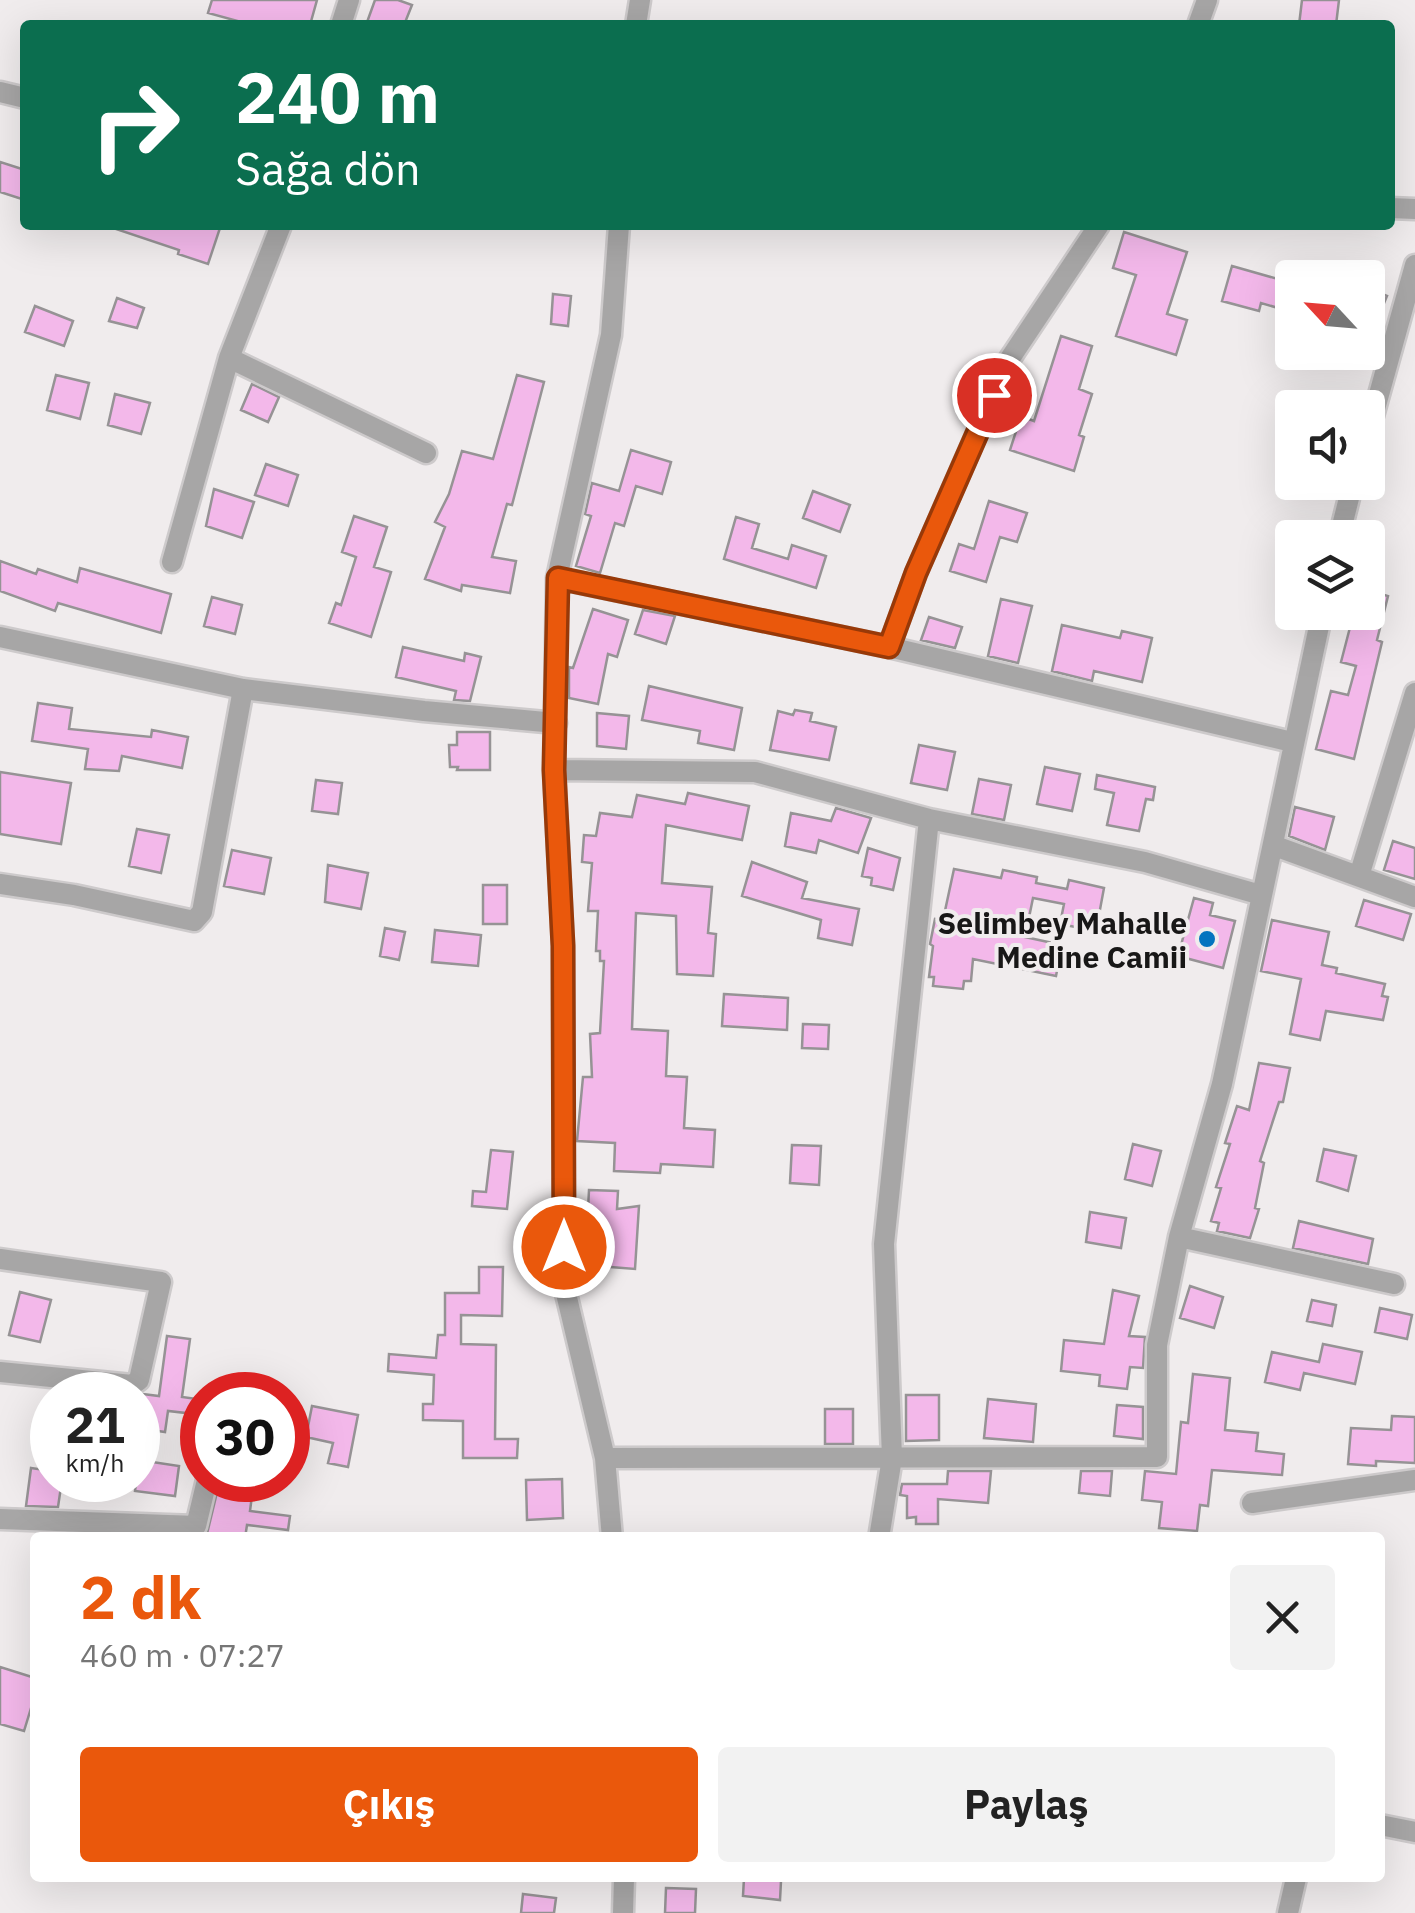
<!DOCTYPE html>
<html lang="tr">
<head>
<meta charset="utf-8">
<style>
	body { margin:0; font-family:"IBM Plex Sans",sans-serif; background:#f2f2f2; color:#222; height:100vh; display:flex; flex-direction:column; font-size:38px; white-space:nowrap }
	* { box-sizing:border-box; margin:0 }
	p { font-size:32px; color:#767676 }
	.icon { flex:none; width:55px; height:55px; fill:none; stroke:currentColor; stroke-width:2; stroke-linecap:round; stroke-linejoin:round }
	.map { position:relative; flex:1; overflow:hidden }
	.sheet { position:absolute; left:30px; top:1532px; width:1355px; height:350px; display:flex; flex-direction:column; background:#fff; border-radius:10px; box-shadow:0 10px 40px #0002 }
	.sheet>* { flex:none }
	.hud { position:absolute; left:20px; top:20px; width:1375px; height:210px; border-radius:10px; box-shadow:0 10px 40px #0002; background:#0b6e4f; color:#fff; overflow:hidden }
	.needle { width:65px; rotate:296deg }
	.controls { position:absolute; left:1275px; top:260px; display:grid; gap:20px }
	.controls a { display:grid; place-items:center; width:110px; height:110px; border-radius:10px; background:#fff; box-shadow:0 10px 40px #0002; font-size:50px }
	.speed { position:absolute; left:30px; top:1372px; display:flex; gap:20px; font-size:50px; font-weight:700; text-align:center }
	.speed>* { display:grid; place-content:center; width:130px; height:130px; border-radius:50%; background:#fff; box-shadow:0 10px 40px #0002; line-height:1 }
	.speed small { font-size:25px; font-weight:400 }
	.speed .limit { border:15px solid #d22; background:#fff; color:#111 }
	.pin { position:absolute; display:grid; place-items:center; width:85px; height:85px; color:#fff; margin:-42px; border:5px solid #fff; border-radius:50%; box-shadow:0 2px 10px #0007 }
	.me { position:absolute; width:110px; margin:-55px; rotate:0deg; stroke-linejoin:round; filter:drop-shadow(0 0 8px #0008) }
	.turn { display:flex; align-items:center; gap:35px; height:210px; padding:0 50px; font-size:45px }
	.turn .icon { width:130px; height:130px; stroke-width:2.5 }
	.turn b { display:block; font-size:70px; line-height:85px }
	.round { display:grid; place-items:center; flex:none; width:105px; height:105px; border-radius:10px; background:#f2f2f2 }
	.summary { display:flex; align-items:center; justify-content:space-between; height:170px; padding:0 50px }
	h1 { font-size:60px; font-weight:700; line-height:75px; color:#ea580c }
	.primary-button { display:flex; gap:20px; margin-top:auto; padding:20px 50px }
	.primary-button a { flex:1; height:115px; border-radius:10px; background:#ea580c; color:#fff; font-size:40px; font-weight:700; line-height:115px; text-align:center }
	.primary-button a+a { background:#f2f2f2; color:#222 }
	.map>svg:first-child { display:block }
	.building { fill:#f3b8ea; stroke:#969395; stroke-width:2.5 }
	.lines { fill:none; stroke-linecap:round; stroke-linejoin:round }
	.minor-casing { stroke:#cdcacb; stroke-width:25 }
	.minor { stroke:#a7a6a6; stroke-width:20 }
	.route-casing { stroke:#983908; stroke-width:25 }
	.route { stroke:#ea580c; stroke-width:18 }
	.poi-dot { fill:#0474bf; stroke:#f0eced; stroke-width:4 }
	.labels { text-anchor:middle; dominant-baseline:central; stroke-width:8; stroke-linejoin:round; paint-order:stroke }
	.poi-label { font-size:30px; font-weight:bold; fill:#181717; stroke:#f0eced; text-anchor:end }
</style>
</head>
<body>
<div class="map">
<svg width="1415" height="1913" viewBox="0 0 1415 1913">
	<rect width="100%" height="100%" fill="#f0eced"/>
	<path class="building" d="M 212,0 L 317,0 L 310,25 L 252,25 L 208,13 Z
		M 375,0 L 398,0 L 412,5 L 404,25 L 366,25 Z
		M 1302,0 L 1339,0 L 1336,25 L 1299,25 Z
		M 0,162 L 25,170 L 25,200 L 0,192 Z
		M 114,225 L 221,225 L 208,264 L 178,254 L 179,250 L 113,228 Z
		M 1124,232 L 1187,252 L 1167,314 L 1187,320 L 1176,355 L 1116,336 L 1136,275 L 1113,268 Z
		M 1232,266 L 1292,283 L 1292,312 L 1261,303 L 1259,311 L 1222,301 Z
		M 1368,288 L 1387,296 L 1368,342 Z
		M 553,294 L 571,296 L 568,326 L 551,324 Z
		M 117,298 L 144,308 L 137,328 L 109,321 Z
		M 35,306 L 73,321 L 64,346 L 25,332 Z
		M 1061,336 L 1092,346 L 1079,389 L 1092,394 L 1079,435 L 1084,437 L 1074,471 L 1010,450 L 1021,416 L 1034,421 Z
		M 56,375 L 89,383 L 80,419 L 47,410 Z
		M 517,375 L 544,382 L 512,505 L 507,504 L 492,557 L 516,561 L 510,593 L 462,585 L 461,591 L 425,579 L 445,527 L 435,522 L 449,494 L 462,451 L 493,459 Z
		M 252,384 L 279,397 L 268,422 L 241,410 Z
		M 115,394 L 150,403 L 141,434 L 108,425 Z
		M 631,450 L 671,462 L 662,494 L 636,486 L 624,526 L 615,523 L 600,573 L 576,566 L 591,516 L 585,514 L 592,483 L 619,491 Z
		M 266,464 L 298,475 L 288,506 L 255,495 Z
		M 214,489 L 254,502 L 242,538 L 206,526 Z
		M 813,491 L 850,505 L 840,532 L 803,518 Z
		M 989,501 L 1027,513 L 1017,542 L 1000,537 L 986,582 L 950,571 L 959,544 L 974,549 Z
		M 354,516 L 387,527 L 374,567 L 391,572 L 371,637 L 329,623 L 336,603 L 341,605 L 356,557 L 342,552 Z
		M 736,517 L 759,524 L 752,548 L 788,559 L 792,545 L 826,556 L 816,588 L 724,559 Z
		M 0,561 L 36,574 L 38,569 L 77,582 L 80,568 L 171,594 L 161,633 L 58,603 L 55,611 L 0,591 Z
		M 1371,591 L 1388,596 L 1377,640 L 1382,642 L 1354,759 L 1316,749 L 1331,691 L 1348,695 L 1356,666 L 1341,662 L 1354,612 L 1368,612 L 1368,595 L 1370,595 Z
		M 212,597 L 242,605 L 235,634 L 204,626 Z
		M 1001,599 L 1032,606 L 1018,663 L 988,656 Z
		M 593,609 L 628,620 L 617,657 L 608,654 L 598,704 L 569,698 L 569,667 L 573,668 Z
		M 643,610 L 675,616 L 666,644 L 635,634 Z
		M 929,617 L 962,627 L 955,648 L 921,640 Z
		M 1062,625 L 1120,638 L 1122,631 L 1152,638 L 1142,682 L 1094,671 L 1092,681 L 1052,671 Z
		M 403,647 L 464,661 L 465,653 L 481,657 L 470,701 L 454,700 L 456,691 L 396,677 Z
		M 649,686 L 742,708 L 734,750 L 698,743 L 700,731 L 642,720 Z
		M 38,703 L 72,708 L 69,729 L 151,737 L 152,730 L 188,737 L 182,768 L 122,756 L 119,771 L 85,769 L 88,749 L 32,741 Z
		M 795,710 L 812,713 L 810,721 L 836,727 L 829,760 L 770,750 L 778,711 L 793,715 Z
		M 597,713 L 629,716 L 626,749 L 597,746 Z
		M 457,732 L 490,732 L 490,770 L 457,770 L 458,767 L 450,767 L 449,745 L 457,745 Z
		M 919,745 L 955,752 L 947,790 L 911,783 Z
		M 1045,767 L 1080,774 L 1072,811 L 1037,804 Z
		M 0,772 L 71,783 L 61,844 L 0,834 Z
		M 1097,775 L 1155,787 L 1153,800 L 1146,799 L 1139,831 L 1107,825 L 1114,793 L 1095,789 Z
		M 979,779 L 1011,785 L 1004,820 L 972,814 Z
		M 316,780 L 342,783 L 338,814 L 312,811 Z
		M 688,793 L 749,806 L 742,840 L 666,825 L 662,883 L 712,887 L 708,933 L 716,934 L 713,976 L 677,974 L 676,916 L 636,913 L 632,1029 L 668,1031 L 666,1076 L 687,1077 L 684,1128 L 715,1130 L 713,1167 L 661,1164 L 660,1173 L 614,1171 L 615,1143 L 577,1141 L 583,1077 L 592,1077 L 590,1034 L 600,1033 L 604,961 L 600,961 L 600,951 L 596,951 L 598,911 L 588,911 L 592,863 L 582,862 L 584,835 L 596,836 L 600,813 L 632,817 L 637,795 L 685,804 Z
		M 1295,807 L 1334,817 L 1325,850 L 1289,836 Z
		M 836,808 L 871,818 L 858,853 L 819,840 L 816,853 L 785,846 L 791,813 L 831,821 Z
		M 137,829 L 169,835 L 161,873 L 129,866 Z
		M 1393,841 L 1415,848 L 1415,879 L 1384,870 Z
		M 868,848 L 900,858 L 893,890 L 871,885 L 872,878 L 862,876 Z
		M 232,850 L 271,858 L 264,894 L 224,886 Z
		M 752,862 L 807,882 L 802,898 L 859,909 L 852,945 L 818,938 L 821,920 L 742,896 Z
		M 328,865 L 368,873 L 361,909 L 325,902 Z
		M 954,869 L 1001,878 L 1003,870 L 1037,877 L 1036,883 L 1067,889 L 1069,880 L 1104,888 L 1096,931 L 1060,924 L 1064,904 L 1033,898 L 1025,937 L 1062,945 L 1056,976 L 973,959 L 971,981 L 964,981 L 963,989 L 933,986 L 934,977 L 929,977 L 933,946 L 930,944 L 935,919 L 943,920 Z
		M 483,885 L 507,885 L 507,924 L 483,924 Z
		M 1194,898 L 1213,903 L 1210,915 L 1235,921 L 1223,968 L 1178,956 Z
		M 1364,900 L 1411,914 L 1403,940 L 1356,926 Z
		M 1272,920 L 1329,932 L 1322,965 L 1337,968 L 1336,973 L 1385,984 L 1382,996 L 1388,997 L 1383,1020 L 1326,1011 L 1320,1040 L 1290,1034 L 1301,979 L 1261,971 Z
		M 385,928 L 405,932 L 399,960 L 380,956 Z
		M 435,930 L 481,935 L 478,966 L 432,962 Z
		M 724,994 L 788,998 L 787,1030 L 722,1026 Z
		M 803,1024 L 829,1025 L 828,1049 L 802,1048 Z
		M 1259,1063 L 1290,1068 L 1283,1102 L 1279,1102 L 1260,1161 L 1264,1163 L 1255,1208 L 1259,1209 L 1250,1238 L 1217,1231 L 1219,1223 L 1211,1221 L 1221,1188 L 1216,1187 L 1230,1144 L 1225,1143 L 1237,1106 L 1249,1110 Z
		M 1133,1144 L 1161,1151 L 1152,1186 L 1125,1179 Z
		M 792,1145 L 821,1146 L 819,1185 L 790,1183 Z
		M 1324,1149 L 1356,1156 L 1348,1191 L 1317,1181 Z
		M 491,1150 L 513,1152 L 507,1209 L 472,1206 L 473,1191 L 486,1192 Z
		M 589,1190 L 618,1191 L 617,1209 L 639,1206 L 635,1269 L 598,1266 L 600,1230 L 587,1230 Z
		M 1090,1212 L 1126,1218 L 1121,1248 L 1086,1242 Z
		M 1299,1221 L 1373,1239 L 1368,1264 L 1293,1248 Z
		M 479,1267 L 503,1267 L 502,1316 L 461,1315 L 461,1344 L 496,1345 L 495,1439 L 518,1439 L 517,1458 L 463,1458 L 463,1421 L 423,1420 L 423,1404 L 433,1404 L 434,1375 L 388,1371 L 389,1354 L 436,1358 L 438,1335 L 445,1335 L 445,1293 L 479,1293 Z
		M 1190,1286 L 1223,1297 L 1214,1328 L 1180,1318 Z
		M 1113,1290 L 1139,1296 L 1129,1336 L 1145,1337 L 1143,1368 L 1130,1367 L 1127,1389 L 1099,1386 L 1100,1375 L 1061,1371 L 1064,1340 L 1104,1344 Z
		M 20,1292 L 51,1300 L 40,1342 L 9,1335 Z
		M 1312,1300 L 1336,1305 L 1332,1326 L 1307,1321 Z
		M 1380,1308 L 1412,1315 L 1407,1339 L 1375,1332 Z
		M 167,1336 L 190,1339 L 182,1397 L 197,1399 L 195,1414 L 168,1411 L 165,1432 L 138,1428 L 138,1397 L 143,1394 L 159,1396 Z
		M 1323,1344 L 1362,1352 L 1355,1384 L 1304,1373 L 1300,1390 L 1265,1382 L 1272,1352 L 1319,1362 Z
		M 1193,1374 L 1230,1378 L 1225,1430 L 1258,1433 L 1256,1451 L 1284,1454 L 1282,1475 L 1212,1470 L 1208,1506 L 1200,1505 L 1197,1531 L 1159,1528 L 1162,1502 L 1142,1500 L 1145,1471 L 1176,1474 L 1181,1422 L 1188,1423 Z
		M 906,1395 L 939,1395 L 939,1440 L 906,1441 Z
		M 988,1399 L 1036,1404 L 1033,1442 L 984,1438 Z
		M 1117,1405 L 1143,1407 L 1143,1439 L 1114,1436 Z
		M 312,1406 L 358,1415 L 348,1467 L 328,1463 L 333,1443 L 306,1437 Z
		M 825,1409 L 853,1409 L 853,1444 L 825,1444 Z
		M 1392,1416 L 1415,1417 L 1415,1463 L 1376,1461 L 1376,1466 L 1348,1464 L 1351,1428 L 1391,1430 Z
		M 139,1460 L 179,1466 L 175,1496 L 135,1491 Z
		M 31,1468 L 52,1471 L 52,1480 L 62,1480 L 58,1507 L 26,1506 Z
		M 948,1471 L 991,1471 L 988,1503 L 938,1499 L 938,1524 L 916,1524 L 916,1517 L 907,1518 L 907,1496 L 900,1495 L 902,1484 L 947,1484 Z
		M 1081,1471 L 1112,1471 L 1110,1496 L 1079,1493 Z
		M 562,1479 L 563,1518 L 527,1520 L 526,1480 Z
		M 220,1480 L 254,1480 L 250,1511 L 290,1516 L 288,1530 L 247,1525 L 245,1538 L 206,1538 Z
		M 0,1667 L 35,1678 L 35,1695 L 24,1731 L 0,1724 Z
		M 744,1878 L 777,1878 L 781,1881 L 780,1900 L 743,1896 Z
		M 666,1888 L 696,1889 L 695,1913 L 665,1913 Z
		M 523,1894 L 556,1898 L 554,1913 L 521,1913 Z"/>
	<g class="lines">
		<g class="minor-casing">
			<path id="minor" d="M 341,25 L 349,0
				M 636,25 L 640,0
				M 1198,25 L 1207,0
				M 0,92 L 25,98
				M 1390,208 L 1415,209
				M 229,358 L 426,453
				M 1368,434 L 1415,265
				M 1339,538 L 1353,482
				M 172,562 L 229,358 L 281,225
				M 557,578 L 889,647 L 1292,742
				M 0,637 L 243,689 L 424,711 L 556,723
				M 889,647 L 916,573 L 1009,360 L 1099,225
				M 554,770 L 755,772 L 929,819 L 1145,862 L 1261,895
				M 1275,846 L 1415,897
				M 1359,876 L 1415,693
				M 0,884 L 74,895 L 194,921 L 202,912 L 243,689
				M 1179,1237 L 1394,1284
				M 0,1259 L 161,1282 L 139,1380 L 132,1385 L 0,1372
				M 605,1458 L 1157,1457 L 1157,1345 L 1179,1237 L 1222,1084 L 1322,612
				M 1252,1503 L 1415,1480
				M 0,1519 L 196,1526 L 207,1480
				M 612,1538 L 605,1458 L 564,1285 L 563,946 L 554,770 L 557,578 L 611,335 L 619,225
				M 879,1538 L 892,1458 L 884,1244 L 929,819
				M 1380,1825 L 1415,1832
				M 623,1913 L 624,1878
				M 1288,1913 L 1296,1878"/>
		</g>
		<use href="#minor" class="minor"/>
	</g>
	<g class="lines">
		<g class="route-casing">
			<path id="route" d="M 564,1247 L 563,946 L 554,770 L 558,578 L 889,647 L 916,573 L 994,395"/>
		</g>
		<use href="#route" class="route"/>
	</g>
	<circle class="poi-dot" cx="1207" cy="939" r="10"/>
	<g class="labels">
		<g class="poi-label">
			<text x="1187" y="922">Selimbey Mahalle<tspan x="1187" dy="34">Medine Camii</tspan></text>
		</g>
	</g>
</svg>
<div class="controls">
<a><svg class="needle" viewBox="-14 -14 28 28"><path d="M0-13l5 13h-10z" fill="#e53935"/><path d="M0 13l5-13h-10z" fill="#767676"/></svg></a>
<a><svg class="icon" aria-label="sound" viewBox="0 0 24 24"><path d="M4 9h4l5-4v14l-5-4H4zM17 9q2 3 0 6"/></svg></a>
<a><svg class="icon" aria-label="layers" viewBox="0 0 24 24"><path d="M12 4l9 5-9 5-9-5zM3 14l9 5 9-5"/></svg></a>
</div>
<div class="speed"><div>21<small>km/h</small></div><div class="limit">30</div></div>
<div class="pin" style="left:994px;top:395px;background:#d93025"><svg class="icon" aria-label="arrive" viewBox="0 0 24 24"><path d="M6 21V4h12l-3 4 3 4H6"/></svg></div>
<svg class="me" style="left:564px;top:1247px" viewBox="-20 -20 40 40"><circle r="17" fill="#ea580c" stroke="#fff" stroke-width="3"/><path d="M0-11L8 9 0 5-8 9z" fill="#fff"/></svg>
<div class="hud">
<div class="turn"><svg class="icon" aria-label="right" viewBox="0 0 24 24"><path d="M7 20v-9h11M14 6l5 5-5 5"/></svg><div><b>240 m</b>Sağa dön</div></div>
</div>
<section class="sheet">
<div class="summary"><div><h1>2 dk</h1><p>460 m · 07:27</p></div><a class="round"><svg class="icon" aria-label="close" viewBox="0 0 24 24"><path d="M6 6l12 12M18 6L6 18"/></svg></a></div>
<div class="primary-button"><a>Çıkış</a><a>Paylaş</a></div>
</section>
</div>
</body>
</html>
